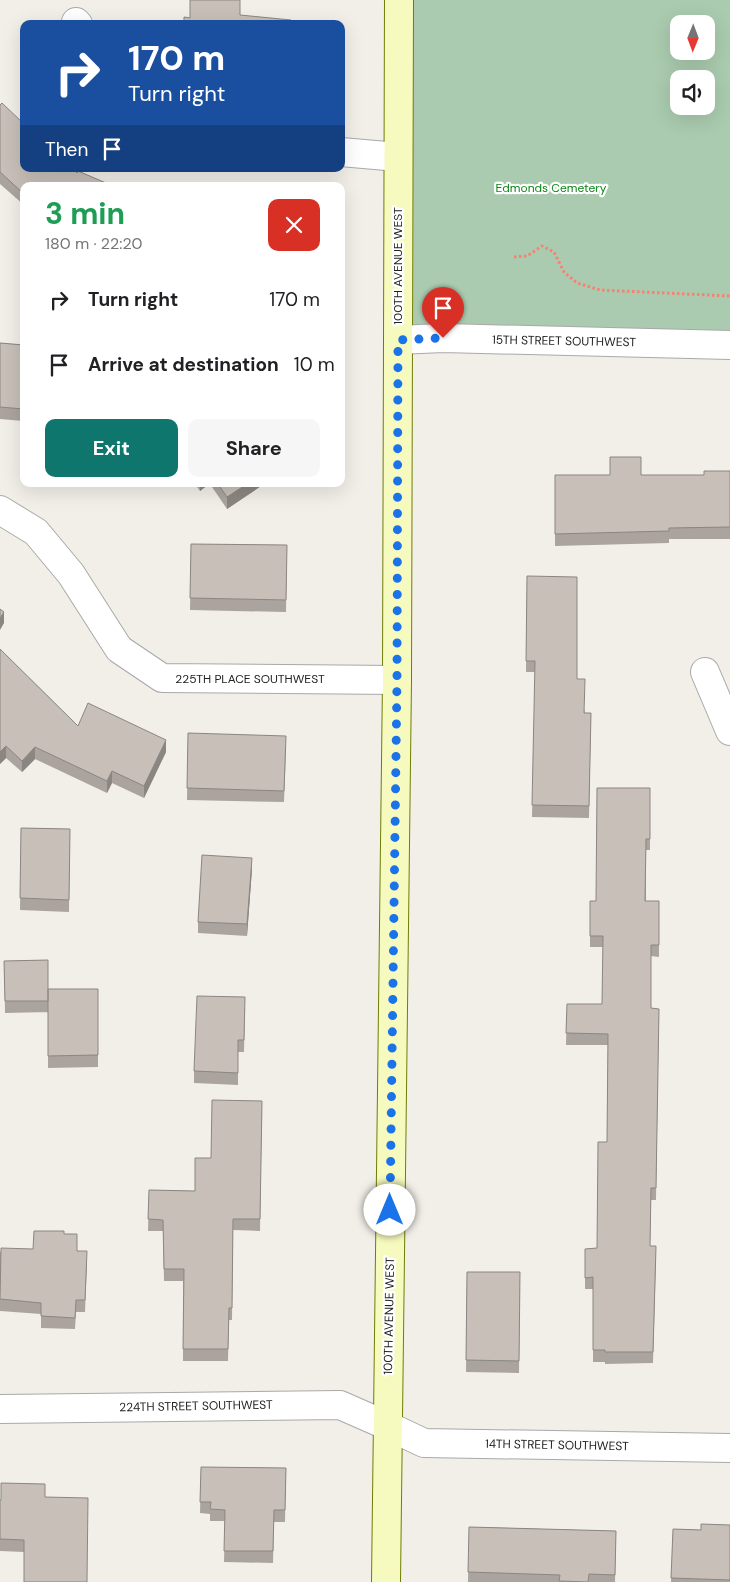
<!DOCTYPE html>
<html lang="en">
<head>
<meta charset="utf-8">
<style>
	body { margin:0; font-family:"DM Sans",sans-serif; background:#f6f6f6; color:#202124; height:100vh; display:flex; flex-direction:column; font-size:19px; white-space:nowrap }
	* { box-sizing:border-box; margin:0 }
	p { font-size:16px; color:#757577 }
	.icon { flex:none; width:28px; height:28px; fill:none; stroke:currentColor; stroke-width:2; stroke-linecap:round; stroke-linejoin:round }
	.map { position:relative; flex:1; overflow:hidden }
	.side { position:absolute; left:20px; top:182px; width:325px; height:305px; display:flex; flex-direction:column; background:#fff; border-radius:10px; box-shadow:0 5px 20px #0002 }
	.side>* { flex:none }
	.top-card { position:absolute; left:20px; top:20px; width:325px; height:152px; border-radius:10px; box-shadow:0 5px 20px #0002; background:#1a4fa0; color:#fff; overflow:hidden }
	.needle { width:32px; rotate:181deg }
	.controls { position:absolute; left:670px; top:15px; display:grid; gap:10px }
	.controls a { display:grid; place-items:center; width:45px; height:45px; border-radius:10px; background:#fff; box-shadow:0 5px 20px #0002; font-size:25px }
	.pin { position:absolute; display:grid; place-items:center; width:42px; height:42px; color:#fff; margin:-51px -21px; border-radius:50% 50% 50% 0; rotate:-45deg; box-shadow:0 0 5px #0007 }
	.pin .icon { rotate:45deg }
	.me { position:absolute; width:55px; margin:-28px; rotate:0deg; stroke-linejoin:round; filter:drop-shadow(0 0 4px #0008) }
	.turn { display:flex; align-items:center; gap:18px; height:105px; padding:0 25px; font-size:22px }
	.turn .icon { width:65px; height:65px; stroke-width:2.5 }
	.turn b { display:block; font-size:35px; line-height:42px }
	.then { display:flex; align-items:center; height:48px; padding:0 25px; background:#0003; gap:10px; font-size:19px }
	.round { display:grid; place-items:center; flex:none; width:52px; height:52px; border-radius:10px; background:#f6f6f6 }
	.overview { display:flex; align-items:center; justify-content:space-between; height:85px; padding:0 25px }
	h1 { font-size:30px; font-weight:700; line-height:38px; color:#1e9e55 }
	.cta { display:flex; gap:10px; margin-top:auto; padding:10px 25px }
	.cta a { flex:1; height:58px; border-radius:10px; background:#0f766e; color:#fff; font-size:20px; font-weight:700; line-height:58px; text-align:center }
	.cta a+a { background:#f6f6f6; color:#202124 }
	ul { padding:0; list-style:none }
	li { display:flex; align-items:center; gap:15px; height:65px; padding:0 25px }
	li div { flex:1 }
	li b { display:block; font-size:19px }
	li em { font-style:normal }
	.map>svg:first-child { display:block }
	.cemetery { fill:#aacbaf; fill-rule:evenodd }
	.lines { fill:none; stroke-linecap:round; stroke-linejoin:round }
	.minor-casing { stroke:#a9a9a9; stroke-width:30 }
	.tertiary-casing { stroke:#a9a9a9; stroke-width:30 }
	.secondary-casing { stroke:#707d05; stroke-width:30 }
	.path { stroke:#fa8072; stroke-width:3; stroke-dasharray:2.5 2.5; stroke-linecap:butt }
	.minor { stroke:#fff; stroke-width:28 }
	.tertiary { stroke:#fff; stroke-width:28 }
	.secondary { stroke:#f7fabf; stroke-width:28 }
	.wall { fill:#aba49e }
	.shaded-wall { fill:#8b8681 }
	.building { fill:#c7bfb8; stroke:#8b8681 }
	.route { stroke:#1a73e8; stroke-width:9; stroke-dasharray:0 16.2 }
	.labels { text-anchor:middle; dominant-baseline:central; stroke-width:4.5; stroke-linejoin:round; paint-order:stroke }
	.park-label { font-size:12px; fill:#0c8416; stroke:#fff }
	.street-label { font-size:12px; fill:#222; stroke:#fff }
</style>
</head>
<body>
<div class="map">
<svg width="730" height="1582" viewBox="0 0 730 1582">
	<rect width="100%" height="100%" fill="#f2efe9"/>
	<path class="cemetery" d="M 400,0 L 730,0 L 730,345 L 398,340 ZM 679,24 L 706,24 L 706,51 L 679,51 ZM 679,79 L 706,79 L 706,106 L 679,106 Z"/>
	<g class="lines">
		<g class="minor-casing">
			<path id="minor" d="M 76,22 L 78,24
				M 341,152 L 398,157
				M 398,340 L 443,338 L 730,345
				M 0,510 L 36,532 L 71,574 L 119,649 L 162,678 L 397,680
				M 705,672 L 730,731
				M 388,1426 L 424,1443 L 730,1448"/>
		</g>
		<g class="tertiary-casing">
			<path id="tertiary" d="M 0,1409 L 340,1405 L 388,1426"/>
		</g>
		<g class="secondary-casing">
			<path id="secondary" d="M 386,1582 L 397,680 L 399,0"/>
		</g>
		<path class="path" d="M 514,257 L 527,256 L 542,246 L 554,252 L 564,272 L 577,283 L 600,290 L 730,296"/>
		<use href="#minor" class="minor"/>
		<use href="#tertiary" class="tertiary"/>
		<use href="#secondary" class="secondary"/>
	</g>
	<path class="wall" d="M 0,105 L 77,173 L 24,186 L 24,205 L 0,184 Z
		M 0,343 L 24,345 L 23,421 L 0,419 Z
		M 730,471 L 730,539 L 669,539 L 669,543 L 555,546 L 555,475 L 704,475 Z
		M 195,484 L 209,484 L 200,491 Z
		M 210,484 L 264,484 L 227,509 Z
		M 191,544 L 287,545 L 286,612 L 190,610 Z
		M 527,576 L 577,679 L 585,713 L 591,713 L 589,818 L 532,817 L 535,672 L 526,672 Z
		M 0,649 L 78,726 L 166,752 L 144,798 L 112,783 L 107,793 L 35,759 L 22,772 L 6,758 L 0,764 Z
		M 188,733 L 286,748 L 284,802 L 187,800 Z
		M 650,788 L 650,850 L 646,850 L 646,901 L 659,901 L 659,957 L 651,956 L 651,1008 L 659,1009 L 656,1200 L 651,1200 L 650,1246 L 656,1257 L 653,1363 L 605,1364 L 605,1362 L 593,1362 L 593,1289 L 585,1289 L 585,1249 L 597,1248 L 607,1142 L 608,1045 L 566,1045 L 567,1004 L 602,1004 L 603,947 L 590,947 L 590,901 L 596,901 Z
		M 21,828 L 70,829 L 69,912 L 20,910 Z
		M 252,869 L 247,936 L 198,933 L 198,922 Z
		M 48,960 L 48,1012 L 5,1013 L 4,961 Z
		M 48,989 L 98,1055 L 98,1067 L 48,1068 Z
		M 245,1008 L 244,1052 L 238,1052 L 238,1085 L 194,1083 L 194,1071 Z
		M 262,1101 L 260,1231 L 233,1230 L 232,1320 L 229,1320 L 228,1361 L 183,1361 L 183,1281 L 164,1281 L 163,1231 L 148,1231 L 149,1190 L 195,1191 L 211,1158 Z
		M 64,1234 L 87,1263 L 85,1312 L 76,1312 L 75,1329 L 41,1328 L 41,1314 L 0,1311 L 0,1252 L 33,1249 Z
		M 467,1272 L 520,1272 L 519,1373 L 466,1372 Z
		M 201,1467 L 286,1468 L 285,1522 L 274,1522 L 273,1563 L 224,1562 L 225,1521 L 210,1521 L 210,1514 L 200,1513 Z
		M 45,1484 L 24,1552 L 0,1551 L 0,1500 Z
		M 730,1525 L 730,1582 L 671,1582 L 673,1529 L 701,1530 Z
		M 469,1527 L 616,1531 L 615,1582 L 468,1582 Z"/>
	<path class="shaded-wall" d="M 24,396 L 24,407 L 23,421 L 23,409 Z
		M 200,484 L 209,484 L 200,491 Z
		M 247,484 L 264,484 L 227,509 L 227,497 Z
		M 4,612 L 4,623 L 0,630 L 0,618 Z
		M 166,740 L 166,752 L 144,798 L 144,786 Z
		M 6,746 L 6,758 L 0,764 L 0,752 Z
		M 35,747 L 35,759 L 22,772 L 22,761 Z
		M 112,771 L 112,783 L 107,793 L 107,781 Z
		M 252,858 L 252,869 L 247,936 L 247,924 Z"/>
	<path class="building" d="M 190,0 L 240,0 L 240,15 L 291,20 L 291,24 L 184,24 L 184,17 L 190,18 Z
		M 2,103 L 24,124 L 24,169 L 73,169 L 77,173 L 78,171 L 113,186 L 24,186 L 24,194 L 0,172 L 0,105 Z
		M 0,343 L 24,345 L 24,396 L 23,409 L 0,407 Z
		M 610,457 L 641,457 L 641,475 L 704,475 L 704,471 L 730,471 L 730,527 L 669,528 L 669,531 L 555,534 L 555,475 L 610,475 Z
		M 218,484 L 247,484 L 227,497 Z
		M 191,544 L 287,545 L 286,600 L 190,598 Z
		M 527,576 L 577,577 L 577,679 L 585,679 L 584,713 L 591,713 L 589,806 L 532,805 L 535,661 L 526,661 Z
		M 0,609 L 4,612 L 0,618 Z
		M 0,649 L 78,726 L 88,703 L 166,740 L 144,786 L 112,771 L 107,781 L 35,747 L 22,761 L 6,746 L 0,752 Z
		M 188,733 L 286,736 L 284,791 L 187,788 Z
		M 597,788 L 650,788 L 650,839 L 646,839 L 645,901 L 659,901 L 659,945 L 651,945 L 651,1008 L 659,1009 L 656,1188 L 651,1188 L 650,1246 L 656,1246 L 653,1352 L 605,1352 L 605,1350 L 593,1350 L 593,1277 L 585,1278 L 585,1249 L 597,1248 L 598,1142 L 607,1142 L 608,1034 L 566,1033 L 567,1004 L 602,1004 L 603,936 L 590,936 L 590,901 L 596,901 Z
		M 21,828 L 70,829 L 69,900 L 20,898 Z
		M 202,855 L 252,858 L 247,924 L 198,922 Z
		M 48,960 L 48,1001 L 5,1001 L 4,961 Z
		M 48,989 L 98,989 L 98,1055 L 48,1056 Z
		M 197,996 L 245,997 L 244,1040 L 238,1040 L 238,1073 L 194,1071 Z
		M 212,1100 L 262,1101 L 260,1219 L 233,1219 L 232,1308 L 229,1308 L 228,1349 L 183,1349 L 184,1269 L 164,1269 L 163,1220 L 148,1219 L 149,1190 L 195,1191 L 195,1158 L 211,1158 Z
		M 34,1231 L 64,1231 L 64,1234 L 77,1234 L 77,1251 L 87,1251 L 85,1300 L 76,1300 L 75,1318 L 41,1316 L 41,1303 L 0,1299 L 1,1248 L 33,1249 Z
		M 467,1272 L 520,1272 L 519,1361 L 466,1360 Z
		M 201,1467 L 286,1468 L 285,1510 L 274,1510 L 273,1551 L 224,1551 L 225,1510 L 210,1509 L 211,1502 L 200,1502 Z
		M 1,1483 L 45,1484 L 45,1497 L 88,1498 L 87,1582 L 24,1582 L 24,1540 L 0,1539 L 0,1500 L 1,1500 Z
		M 701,1524 L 730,1525 L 730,1580 L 671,1578 L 673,1529 L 701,1530 Z
		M 469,1527 L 616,1531 L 615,1575 L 589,1574 L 588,1582 L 559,1581 L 560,1575 L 468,1572 Z"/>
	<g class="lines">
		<path class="route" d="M 390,1210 L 397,680 L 398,340 L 443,338"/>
	</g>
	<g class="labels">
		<g class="park-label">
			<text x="551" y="188">Edmonds Cemetery</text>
		</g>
		<g class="street-label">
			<text transform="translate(398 266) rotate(-90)">100TH AVENUE WEST</text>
			<text transform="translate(564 341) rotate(1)">15TH STREET SOUTHWEST</text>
			<text x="250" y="679">225TH PLACE SOUTHWEST</text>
			<text transform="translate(389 1316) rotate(-89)">100TH AVENUE WEST</text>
			<text transform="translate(196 1406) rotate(-1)">224TH STREET SOUTHWEST</text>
			<text transform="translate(557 1445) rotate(1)">14TH STREET SOUTHWEST</text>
		</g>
	</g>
</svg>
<div class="controls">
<a><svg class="needle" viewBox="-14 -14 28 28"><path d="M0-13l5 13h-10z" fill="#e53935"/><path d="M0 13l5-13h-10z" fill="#757577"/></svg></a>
<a><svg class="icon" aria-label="sound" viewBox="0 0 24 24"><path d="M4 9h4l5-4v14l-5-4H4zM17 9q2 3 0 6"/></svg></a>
</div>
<div class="pin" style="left:443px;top:338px;background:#d93025"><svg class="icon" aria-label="arrive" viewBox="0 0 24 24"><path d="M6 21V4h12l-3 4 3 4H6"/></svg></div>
<svg class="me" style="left:390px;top:1210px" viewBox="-20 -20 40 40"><circle r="19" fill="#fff"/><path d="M0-13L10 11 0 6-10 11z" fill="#1a73e8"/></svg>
<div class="top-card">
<div class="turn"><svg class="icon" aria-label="right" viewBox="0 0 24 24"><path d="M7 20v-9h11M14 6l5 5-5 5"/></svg><div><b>170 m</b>Turn right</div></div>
<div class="then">Then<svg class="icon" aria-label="arrive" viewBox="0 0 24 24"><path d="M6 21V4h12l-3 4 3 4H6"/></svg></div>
</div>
<section class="side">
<div class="overview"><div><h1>3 min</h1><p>180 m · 22:20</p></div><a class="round" style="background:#d93025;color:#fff"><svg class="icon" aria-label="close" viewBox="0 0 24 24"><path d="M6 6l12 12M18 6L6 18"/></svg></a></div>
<ul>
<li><svg class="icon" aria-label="right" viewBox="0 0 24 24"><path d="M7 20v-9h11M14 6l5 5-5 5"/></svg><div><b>Turn right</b></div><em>170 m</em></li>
<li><svg class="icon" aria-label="arrive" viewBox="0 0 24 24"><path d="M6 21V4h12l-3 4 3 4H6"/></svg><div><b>Arrive at destination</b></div><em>10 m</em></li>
</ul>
<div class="cta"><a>Exit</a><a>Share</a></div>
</section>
</div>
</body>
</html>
